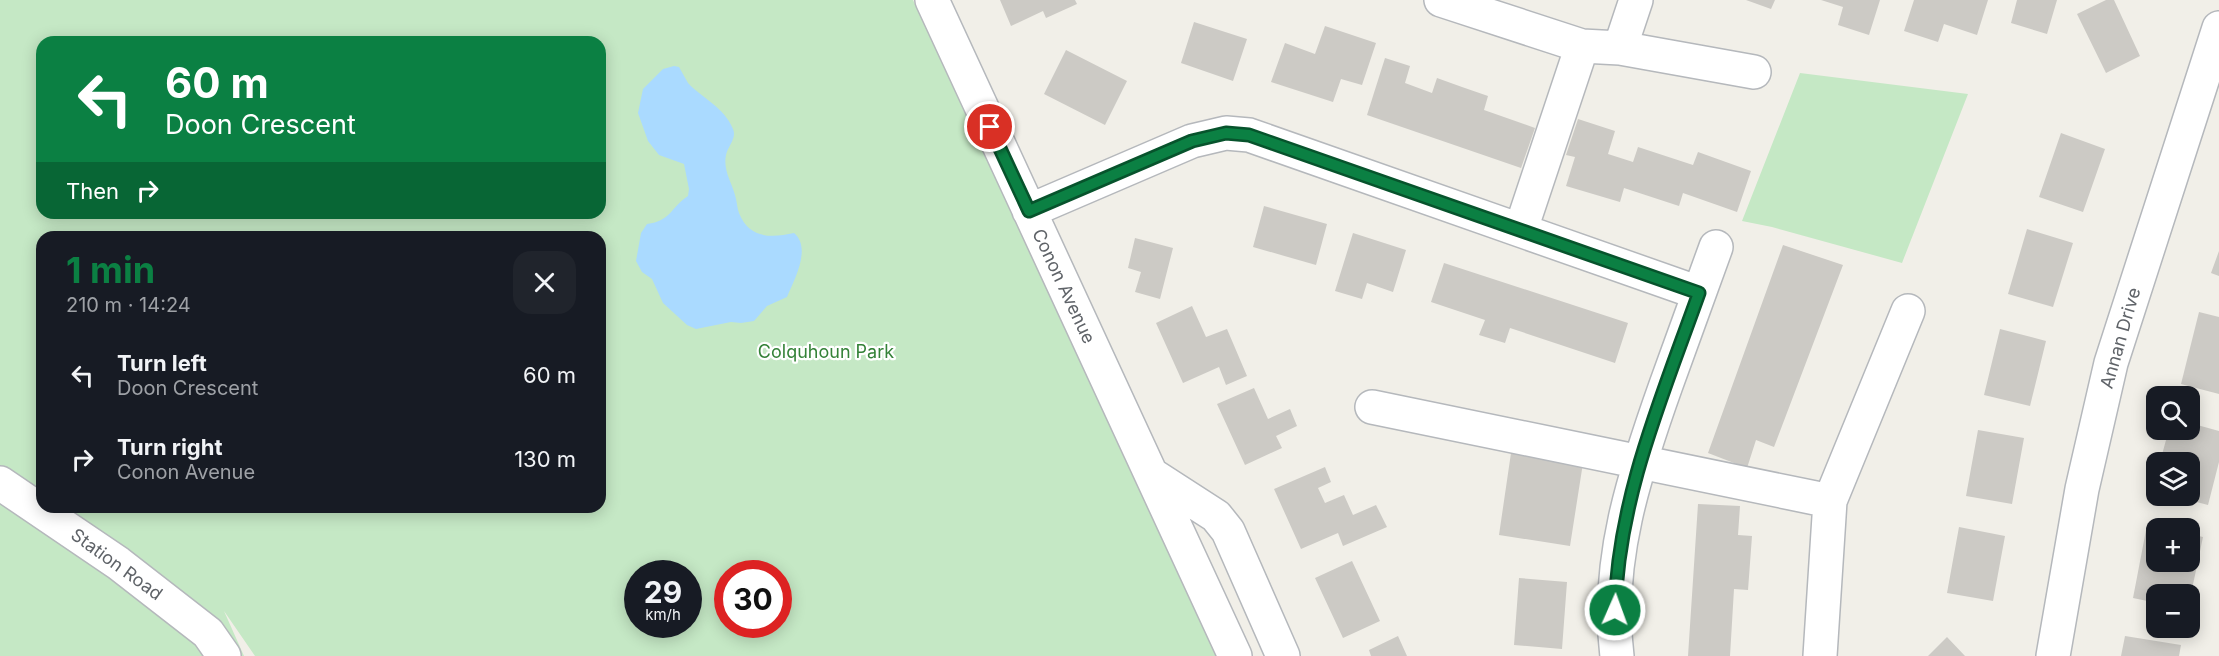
<!DOCTYPE html>
<html lang="en">
<head>
<meta charset="utf-8">
<style>
	body { margin:0; font-family:Inter,sans-serif; background:#20242c; color:#f1f3f6; height:100vh; display:flex; flex-direction:column; font-size:22px; white-space:nowrap }
	* { box-sizing:border-box; margin:0 }
	p { font-size:20px; color:#9ea1a6 }
	.icon { flex:none; width:33px; height:33px; fill:none; stroke:currentColor; stroke-width:2; stroke-linecap:round; stroke-linejoin:round }
	.map { position:relative; flex:1; overflow:hidden }
	.drawer { position:absolute; left:36px; top:231px; width:570px; height:282px; display:flex; flex-direction:column; background:#171b24; border-radius:18px; box-shadow:0 3px 15px #0003 }
	.drawer>* { flex:none }
	.hud { position:absolute; left:36px; top:36px; width:570px; height:183px; border-radius:18px; box-shadow:0 3px 15px #0003; background:#0b8043; color:#fff; overflow:hidden }
	.buttons { position:absolute; left:2146px; top:386px; display:grid; gap:12px }
	.buttons a { display:grid; place-items:center; width:54px; height:54px; border-radius:12px; background:#171b24; box-shadow:0 3px 15px #0003; font-size:30px }
	.speed { position:absolute; left:624px; top:560px; display:flex; gap:12px; font-size:30px; font-weight:700; text-align:center }
	.speed>* { display:grid; place-content:center; width:78px; height:78px; border-radius:50%; background:#171b24; box-shadow:0 3px 15px #0003; line-height:1 }
	.speed small { font-size:15px; font-weight:400 }
	.speed .limit { border:9px solid #d22; background:#fff; color:#111 }
	.pin { position:absolute; display:grid; place-items:center; width:51px; height:51px; color:#fff; margin:-26px; border:3px solid #fff; border-radius:50%; box-shadow:0 2px 6px #0007 }
	.me { position:absolute; width:66px; margin:-33px; rotate:2deg; stroke-linejoin:round; filter:drop-shadow(0 0 4px #0008) }
	.turn { display:flex; align-items:center; gap:21px; height:126px; padding:0 30px; font-size:27px }
	.turn .icon { width:78px; height:78px; stroke-width:2.5 }
	.turn b { display:block; font-size:42px; line-height:51px }
	.then { display:flex; align-items:center; height:57px; padding:0 30px; background:#0003; gap:12px; font-size:22px }
	.round { display:grid; place-items:center; flex:none; width:63px; height:63px; border-radius:18px; background:#20242c }
	.headline { display:flex; align-items:center; justify-content:space-between; height:102px; padding:0 30px }
	h1 { font-size:36px; font-weight:700; line-height:45px; color:#0b8043 }
	ul { padding:0; list-style:none }
	li { display:flex; align-items:center; gap:18px; height:84px; padding:0 30px }
	li div { flex:1 }
	li b { display:block; font-size:22px }
	li em { font-style:normal }
	.map>svg:first-child { display:block }
	.green { fill:#c5e8c5; fill-rule:evenodd }
	.water { fill:#aadaff }
	.building { fill:#cccac5 }
	.lines { fill:none; stroke-linecap:round; stroke-linejoin:round }
	.minor-casing { stroke:#b5b8bc; stroke-width:36 }
	.minor { stroke:#fff; stroke-width:33 }
	.route-casing { stroke:#07532c; stroke-width:15 }
	.route { stroke:#0b8043; stroke-width:10 }
	.labels { text-anchor:middle; dominant-baseline:central; stroke-width:4.5; stroke-linejoin:round; paint-order:stroke }
	.street-label { font-size:18px; fill:#5f6368; stroke:#fff }
	.park-label { font-size:18px; fill:#348238; stroke:#fff }
</style>
</head>
<body>
<div class="map">
<svg width="2219" height="656" viewBox="0 0 2219 656">
	<rect width="100%" height="100%" fill="#f1efe8"/>
	<path class="green" d="M 0,0 L 913,0 L 1217,656 L 255,656 L 224,611 L 244,656 L 0,656 ZM 42,42 L 600,42 L 600,213 L 42,213 ZM 42,237 L 600,237 L 600,507 L 42,507 ZM 638,573 L 688,573 L 688,624 L 638,624 ZM 728,573 L 778,573 L 778,624 L 728,624 Z
		M 1800,73 L 1968,94 L 1902,263 L 1772,227 L 1742,221 Z"/>
	<path class="water" d="M 674,66 L 679,67 C 682,72 685,78 688,83 C 703,99 724,107 733,129 C 737,138 728,146 726,155 C 723,170 731,181 735,195 C 737,201 737,208 739,213 C 749,239 772,238 794,233 C 812,248 794,280 787,297 L 767,306 L 754,321 L 741,323 L 731,322 L 696,329 L 687,325 L 663,303 L 652,279 L 642,272 L 636,261 L 641,233 L 647,224 C 671,221 670,208 688,196 L 689,189 L 684,164 L 659,155 L 648,141 L 638,113 L 643,89 L 663,69 Z"/>
	<path class="building" d="M 1000,0 L 1075,0 L 1077,4 L 1046,18 L 1043,11 L 1011,26 Z
		M 1746,0 L 1775,0 L 1771,9 Z
		M 1821,0 L 1880,0 L 1869,35 L 1838,25 L 1843,7 Z
		M 1914,0 L 1988,0 L 1977,35 L 1944,24 L 1938,42 L 1904,31 Z
		M 2017,0 L 2057,0 L 2047,34 L 2011,23 Z
		M 2106,0 L 2114,0 L 2140,56 L 2106,73 L 2077,14 Z
		M 1194,22 L 1247,39 L 1233,81 L 1181,63 Z
		M 1325,26 L 1376,43 L 1362,85 L 1341,79 L 1333,102 L 1271,82 L 1285,43 L 1315,54 Z
		M 1066,50 L 1127,81 L 1105,125 L 1044,94 Z
		M 1385,58 L 1410,66 L 1405,83 L 1432,93 L 1437,78 L 1462,87 L 1488,96 L 1484,110 L 1535,128 L 1521,168 L 1367,115 Z
		M 1578,119 L 1615,131 L 1608,154 L 1633,162 L 1638,147 L 1693,165 L 1698,152 L 1751,171 L 1737,212 L 1683,193 L 1679,206 L 1624,188 L 1620,202 L 1566,186 L 1575,157 L 1566,155 Z
		M 2061,133 L 2105,149 L 2083,212 L 2039,197 Z
		M 1264,206 L 1327,224 L 1316,265 L 1253,247 Z
		M 2027,229 L 2073,243 L 2053,307 L 2008,294 Z
		M 1353,233 L 1406,250 L 1393,292 L 1367,283 L 1362,299 L 1335,291 Z
		M 1135,238 L 1173,248 L 1160,299 L 1135,292 L 1141,272 L 1128,268 Z
		M 1783,245 L 1843,265 L 1774,447 L 1756,440 L 1747,468 L 1708,453 Z
		M 2219,251 L 2219,276 L 2211,273 Z
		M 1444,263 L 1628,323 L 1615,363 L 1510,328 L 1505,343 L 1479,335 L 1485,320 L 1431,302 Z
		M 1192,306 L 1206,337 L 1227,329 L 1247,376 L 1226,385 L 1219,367 L 1183,383 L 1156,323 Z
		M 2199,312 L 2219,317 L 2219,394 L 2181,384 Z
		M 2000,329 L 2046,341 L 2030,406 L 1984,395 Z
		M 1254,388 L 1268,419 L 1290,409 L 1297,426 L 1276,436 L 1282,448 L 1245,465 L 1217,404 Z
		M 2190,423 L 2219,431 L 2219,462 L 2208,505 L 2174,496 L 2190,495 L 2190,462 L 2160,462 L 2169,429 L 2190,429 Z
		M 1978,430 L 2024,438 L 2012,504 L 1966,496 Z
		M 1511,453 L 1583,463 L 1570,546 L 1499,535 Z
		M 1325,467 L 1331,482 L 1318,488 L 1325,503 L 1344,495 L 1353,515 L 1376,505 L 1387,527 L 1343,546 L 1338,533 L 1301,549 L 1274,489 Z
		M 1698,504 L 1740,506 L 1738,535 L 1752,536 L 1748,590 L 1734,589 L 1730,656 L 1688,656 Z
		M 2147,525 L 2157,527 L 2157,561 L 2190,561 L 2190,534 L 2203,537 L 2191,594 L 2157,594 L 2157,603 L 2133,598 Z
		M 1959,527 L 2005,536 L 1993,601 L 1947,593 Z
		M 1352,561 L 1380,621 L 1343,638 L 1315,578 Z
		M 1519,578 L 1567,582 L 1562,649 L 1514,645 Z
		M 1398,636 L 1407,656 L 1371,656 L 1369,650 Z
		M 2125,636 L 2181,645 L 2179,656 L 2121,656 Z
		M 1947,637 L 1965,656 L 1928,656 Z"/>
	<g class="lines">
		<g class="minor-casing">
			<path id="minor" d="M 932,0 L 1235,656
				M 1441,0 L 1582,46 L 1620,48 L 1754,72
				M 1620,48 L 1636,0
				M 1029,211 L 1192,141 L 1226,133 L 1249,135 L 1699,293
				M 1521,229 L 1582,46
				M 1372,407 L 1830,501
				M 1151,474 L 1216,516 L 1228,531 L 1283,656
				M 0,483 L 118,563 L 208,633 L 224,656
				M 1617,656 C 1605,562 1635,472 1666,385 C 1683,339 1699,293 1716,247
				M 1820,656 L 1830,501 L 1908,311
				M 2053,656 L 2082,489 L 2111,363 L 2219,28"/>
		</g>
		<use href="#minor" class="minor"/>
	</g>
	<g class="lines">
		<g class="route-casing">
			<path id="route" d="M 990,127 L 1029,211 L 1192,141 L 1226,133 L 1249,135 L 1699,293 C 1662,397 1618,498 1615,610"/>
		</g>
		<use href="#route" class="route"/>
	</g>
	<g class="labels">
		<g class="street-label">
			<text transform="translate(1064 286) rotate(65)">Conon Avenue</text>
			<text transform="translate(2120 338) rotate(-74)">Annan Drive</text>
			<text transform="translate(117 564) rotate(36)">Station Road</text>
		</g>
		<g class="park-label">
			<text x="826" y="351">Colquhoun Park</text>
		</g>
	</g>
</svg>
<div class="buttons">
<a><svg class="icon" aria-label="search" viewBox="0 0 24 24"><circle cx="10" cy="10" r="6"/><path d="M15 15l6 6"/></svg></a>
<a><svg class="icon" aria-label="layers" viewBox="0 0 24 24"><path d="M12 4l9 5-9 5-9-5zM3 14l9 5 9-5"/></svg></a>
<a>+</a>
<a>−</a>
</div>
<div class="speed"><div>29<small>km/h</small></div><div class="limit">30</div></div>
<div class="pin" style="left:990px;top:127px;background:#d93025"><svg class="icon" aria-label="arrive" viewBox="0 0 24 24"><path d="M6 21V4h12l-3 4 3 4H6"/></svg></div>
<svg class="me" style="left:1615px;top:610px" viewBox="-20 -20 40 40"><circle r="17" fill="#0b8043" stroke="#fff" stroke-width="3"/><path d="M0-11L8 9 0 5-8 9z" fill="#fff"/></svg>
<div class="hud">
<div class="turn"><svg class="icon" aria-label="left" viewBox="0 0 24 24"><path d="M17 20v-9H6M10 6l-5 5 5 5"/></svg><div><b>60 m</b>Doon Crescent</div></div>
<div class="then">Then<svg class="icon" aria-label="right" viewBox="0 0 24 24"><path d="M7 20v-9h11M14 6l5 5-5 5"/></svg></div>
</div>
<section class="drawer">
<div class="headline"><div><h1>1 min</h1><p>210 m · 14:24</p></div><a class="round"><svg class="icon" aria-label="close" viewBox="0 0 24 24"><path d="M6 6l12 12M18 6L6 18"/></svg></a></div>
<ul>
<li><svg class="icon" aria-label="left" viewBox="0 0 24 24"><path d="M17 20v-9H6M10 6l-5 5 5 5"/></svg><div><b>Turn left</b><p>Doon Crescent</p></div><em>60 m</em></li>
<li><svg class="icon" aria-label="right" viewBox="0 0 24 24"><path d="M7 20v-9h11M14 6l5 5-5 5"/></svg><div><b>Turn right</b><p>Conon Avenue</p></div><em>130 m</em></li>
</ul>
</section>
</div>
</body>
</html>
